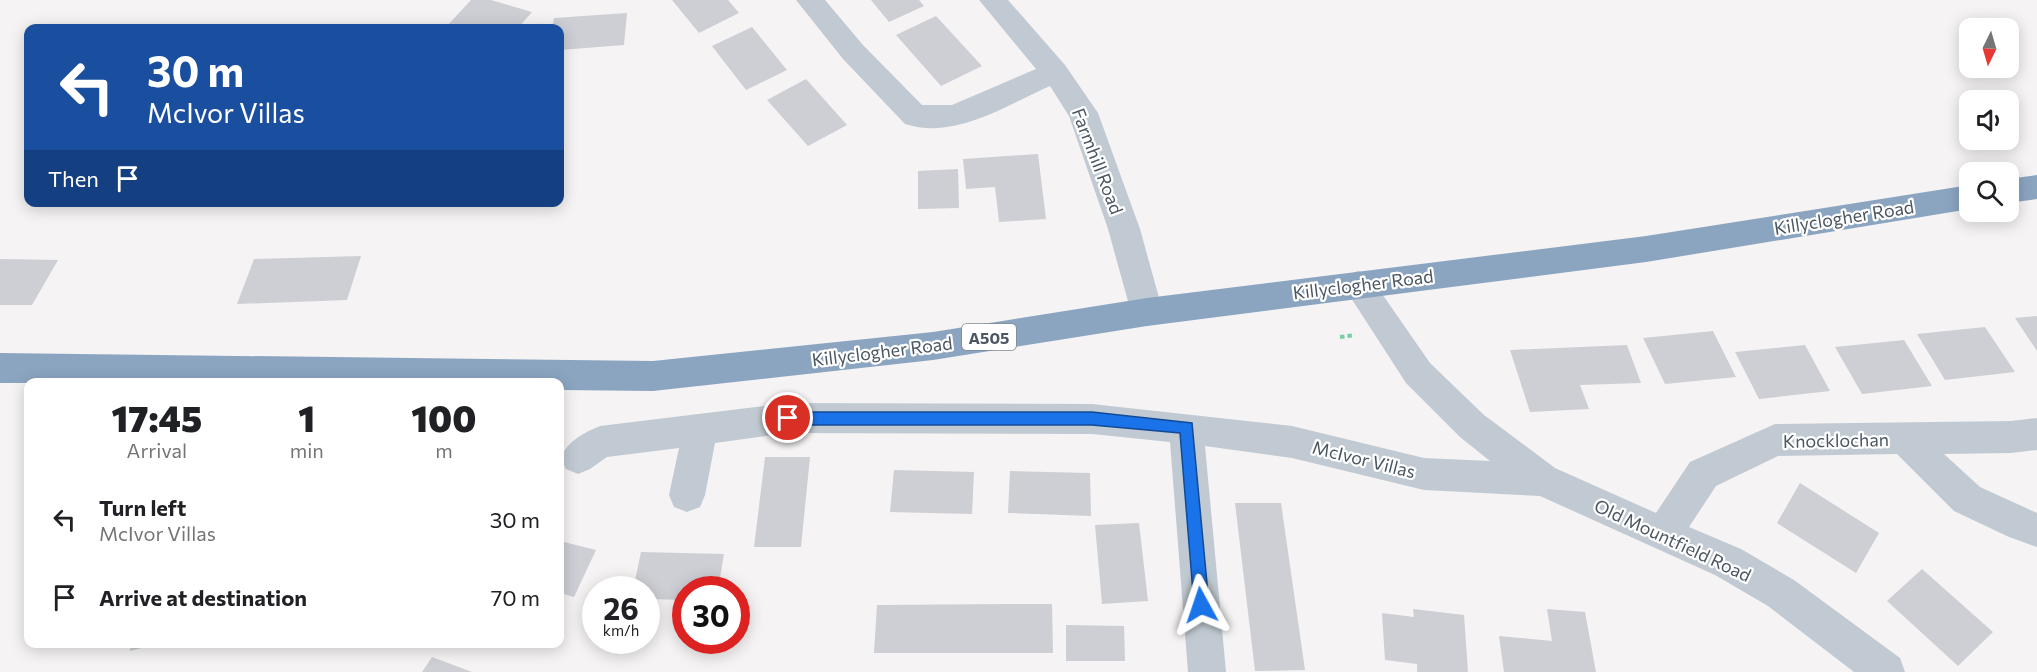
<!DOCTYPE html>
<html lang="en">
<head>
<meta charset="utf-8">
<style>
	body { margin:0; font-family:Commissioner,sans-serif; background:#f2f2f2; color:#202124; height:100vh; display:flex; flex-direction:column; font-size:22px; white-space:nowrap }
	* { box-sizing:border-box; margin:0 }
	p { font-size:20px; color:#757577 }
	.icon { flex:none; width:33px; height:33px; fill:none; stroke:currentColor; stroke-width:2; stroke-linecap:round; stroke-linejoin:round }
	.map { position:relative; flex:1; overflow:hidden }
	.drawer { position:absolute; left:24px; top:378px; width:540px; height:270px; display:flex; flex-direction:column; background:#fff; border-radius:12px; box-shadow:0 3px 15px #0003 }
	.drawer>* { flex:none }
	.top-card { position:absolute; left:24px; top:24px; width:540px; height:183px; border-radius:12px; box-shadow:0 3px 15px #0003; background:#1a4fa0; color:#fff; overflow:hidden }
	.needle { width:39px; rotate:185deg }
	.buttons { position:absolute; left:1959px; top:18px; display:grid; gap:12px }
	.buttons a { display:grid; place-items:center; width:60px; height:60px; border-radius:12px; background:#fff; box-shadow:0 3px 15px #0003; font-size:30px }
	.speed { position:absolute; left:582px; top:576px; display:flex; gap:12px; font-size:30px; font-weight:700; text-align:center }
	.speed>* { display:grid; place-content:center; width:78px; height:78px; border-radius:50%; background:#fff; box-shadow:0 3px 15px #0003; line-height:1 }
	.speed small { font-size:15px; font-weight:400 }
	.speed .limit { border:9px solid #d22; background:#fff; color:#111 }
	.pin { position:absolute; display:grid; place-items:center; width:51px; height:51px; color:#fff; margin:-26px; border:3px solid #fff; border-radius:50%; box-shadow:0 2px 6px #0007 }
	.me { position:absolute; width:66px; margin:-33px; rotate:355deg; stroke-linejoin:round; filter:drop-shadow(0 0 4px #0008) }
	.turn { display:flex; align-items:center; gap:21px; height:126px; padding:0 24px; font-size:27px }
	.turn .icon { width:78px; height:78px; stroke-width:2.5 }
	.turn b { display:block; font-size:42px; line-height:51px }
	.then { display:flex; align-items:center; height:57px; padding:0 24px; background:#0003; gap:12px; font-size:22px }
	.eta { display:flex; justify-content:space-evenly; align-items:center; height:102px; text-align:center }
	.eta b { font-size:36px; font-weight:800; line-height:42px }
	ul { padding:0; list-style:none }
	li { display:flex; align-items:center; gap:18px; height:78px; padding:0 24px }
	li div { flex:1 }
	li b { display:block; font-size:22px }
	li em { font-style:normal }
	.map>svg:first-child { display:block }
	.building { fill:#cdcfd5 }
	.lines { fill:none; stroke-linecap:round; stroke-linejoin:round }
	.path { stroke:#7ad0a6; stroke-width:4; stroke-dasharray:4.5 3; stroke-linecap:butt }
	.minor { fill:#c1cad2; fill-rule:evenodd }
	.highway { fill:#8ba5c1; fill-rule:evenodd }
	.route { fill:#1a73e8; stroke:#114b97; stroke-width:1.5 }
	.labels { text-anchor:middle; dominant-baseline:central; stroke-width:4.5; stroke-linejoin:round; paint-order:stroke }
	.shield { fill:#fff; stroke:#808990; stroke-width:1.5 }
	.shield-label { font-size:16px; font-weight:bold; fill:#4a5661 }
	.street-label { font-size:18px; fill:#4a5661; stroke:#fff }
</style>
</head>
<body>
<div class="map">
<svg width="2037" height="672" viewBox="0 0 2037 672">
	<rect width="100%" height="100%" fill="#f5f3f3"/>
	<path class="building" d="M 471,0 L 491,0 L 532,12 L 518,28 L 446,27 Z
		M 672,0 L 728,0 L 739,13 L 699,33 Z
		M 871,0 L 919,0 L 924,6 L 889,22 Z
		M 627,13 L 624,45 L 560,50 L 560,28 L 552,28 L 554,18 Z
		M 936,16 L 982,66 L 941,86 L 896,35 Z
		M 752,27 L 787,70 L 746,90 L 712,46 Z
		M 806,79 L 847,125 L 808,146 L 767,100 Z
		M 1038,154 L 1046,219 L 999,222 L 995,187 L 966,189 L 963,159 Z
		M 958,169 L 959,208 L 918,209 L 918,171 Z
		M 361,256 L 347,300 L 237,304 L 254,259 Z
		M 0,259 L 58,260 L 32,305 L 0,305 Z
		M 2037,316 L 2037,351 L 2015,318 Z
		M 1985,327 L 2015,372 L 1945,380 L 1917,334 Z
		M 1713,331 L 1736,377 L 1665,384 L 1643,338 Z
		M 1904,340 L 1932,386 L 1862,394 L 1835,347 Z
		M 1627,345 L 1641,383 L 1580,385 L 1589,409 L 1530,412 L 1510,350 Z
		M 1805,345 L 1830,391 L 1759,399 L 1735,352 Z
		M 765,457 L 810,457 L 801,547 L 754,547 Z
		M 894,470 L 974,472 L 972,514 L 890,512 Z
		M 1010,471 L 1090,473 L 1091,516 L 1008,513 Z
		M 1800,483 L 1879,533 L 1856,573 L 1777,523 Z
		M 1235,503 L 1281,503 L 1305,670 L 1255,671 Z
		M 1139,523 L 1148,601 L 1102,604 L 1095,525 Z
		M 560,541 L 596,550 L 574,597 L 560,593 Z
		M 641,552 L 724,554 L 718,590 L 686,590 L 686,600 L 646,599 L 646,590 L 633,590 Z
		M 1922,569 L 1993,632 L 1958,666 L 1887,601 Z
		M 1008,604 L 1052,604 L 1053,653 L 874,653 L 877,605 Z
		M 1413,609 L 1464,615 L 1468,672 L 1417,672 L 1417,664 L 1385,660 L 1382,613 L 1414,617 Z
		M 1547,609 L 1585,612 L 1596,672 L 1504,672 L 1499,636 L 1552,641 Z
		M 1066,625 L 1124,626 L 1125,661 L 1066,661 Z
		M 130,644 L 157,644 L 130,651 Z
		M 432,657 L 472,672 L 422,672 Z"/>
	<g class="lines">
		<path class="path" d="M 1340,337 L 1355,335"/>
		<path class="minor" d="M 796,0 L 825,0 L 863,45 L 922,105 L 952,105 L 1036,69 L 979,0 L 1008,0 L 1065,65 L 1098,113 L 1140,229 L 1163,312 L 1159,322 L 1147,326 L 1135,322 L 1131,312 L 1108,229 L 1069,116 L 1050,86 C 1005,106 955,140 905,124 L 843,59 Z
			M 1358,271 L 1369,275 L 1430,363 L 1484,415 L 1555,468 L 1656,513 L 1690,462 L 1775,424 L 2011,421 L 2037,418 L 2037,450 L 2011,453 L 1944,454 L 1980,487 L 2037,513 L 2037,547 L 2009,537 L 1954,511 L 1897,454 L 1778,456 L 1716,486 L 1689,527 L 1741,549 L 1794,580 L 1900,658 L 1905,672 L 1854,672 L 1768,606 L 1715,575 L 1540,496 L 1424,490 L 1292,458 L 1205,446 L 1226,672 L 1188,672 L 1170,442 L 1092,434 L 788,433 L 715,443 L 705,495 L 700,507 L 687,512 L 674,507 L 669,495 L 679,448 L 607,457 L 590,469 L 578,474 L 566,469 L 560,458 C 568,441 583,433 600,426 L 788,403 L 1092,404 L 1292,426 L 1424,458 L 1490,461 L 1460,437 L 1406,383 L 1342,284 L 1347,275 Z"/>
		<path class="highway" d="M 2037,175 L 2037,199 L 2008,203 L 2008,179 Z
			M 1970,185 L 1970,209 L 1646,262 L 1147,326 L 933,360 L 653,391 L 560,390 L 560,382 L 0,383 L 0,353 L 653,361 L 933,332 L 1147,298 L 1646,236 Z"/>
	</g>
	<path class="route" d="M 788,412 L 1092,412 L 1192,423 L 1209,605 L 1207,611 L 1201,613 L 1196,611 L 1194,605 L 1180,433 L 1092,425 L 788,425 L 783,423 L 781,418 L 783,414 Z"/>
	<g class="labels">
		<rect class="shield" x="962" y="324" width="54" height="26" rx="4.5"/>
		<g class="shield-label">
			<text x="989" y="337">A505</text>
		</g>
		<g class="street-label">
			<text transform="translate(1098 161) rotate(69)">Farmhill Road</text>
			<text transform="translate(1844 217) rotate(-9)">Killyclogher Road</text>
			<text transform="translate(1363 284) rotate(-7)">Killyclogher Road</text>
			<text transform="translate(882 351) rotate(-7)">Killyclogher Road</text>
			<text transform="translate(1836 440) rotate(-1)">Knocklochan</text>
			<text transform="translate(1364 459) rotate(14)">McIvor Villas</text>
			<text transform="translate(1673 540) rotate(25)">Old Mountfield Road</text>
		</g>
	</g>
</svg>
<div class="buttons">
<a><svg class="needle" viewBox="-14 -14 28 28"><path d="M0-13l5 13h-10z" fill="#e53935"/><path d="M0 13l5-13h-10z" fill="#757577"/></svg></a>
<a><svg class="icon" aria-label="sound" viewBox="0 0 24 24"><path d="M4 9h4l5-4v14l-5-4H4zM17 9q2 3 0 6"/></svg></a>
<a><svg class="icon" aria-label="search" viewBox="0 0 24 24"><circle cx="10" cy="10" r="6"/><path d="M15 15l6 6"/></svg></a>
</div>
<div class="speed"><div>26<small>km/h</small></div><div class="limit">30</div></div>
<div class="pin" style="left:788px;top:418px;background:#d93025"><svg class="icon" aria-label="arrive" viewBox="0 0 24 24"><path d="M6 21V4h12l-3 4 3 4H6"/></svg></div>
<svg class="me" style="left:1201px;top:605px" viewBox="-20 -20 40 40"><path d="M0-17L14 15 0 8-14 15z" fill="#1a73e8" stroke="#fff" stroke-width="4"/></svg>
<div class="top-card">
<div class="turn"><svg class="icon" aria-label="left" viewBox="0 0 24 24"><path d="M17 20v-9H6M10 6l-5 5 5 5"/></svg><div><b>30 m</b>McIvor Villas</div></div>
<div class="then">Then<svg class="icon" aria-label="arrive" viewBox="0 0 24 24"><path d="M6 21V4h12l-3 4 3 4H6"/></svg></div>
</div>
<section class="drawer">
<div class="eta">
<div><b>17:45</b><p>Arrival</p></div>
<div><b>1</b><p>min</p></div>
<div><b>100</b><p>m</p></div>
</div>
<ul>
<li><svg class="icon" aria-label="left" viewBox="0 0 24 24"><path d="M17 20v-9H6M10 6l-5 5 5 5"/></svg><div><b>Turn left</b><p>McIvor Villas</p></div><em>30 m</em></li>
<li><svg class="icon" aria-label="arrive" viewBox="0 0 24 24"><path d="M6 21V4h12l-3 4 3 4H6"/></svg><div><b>Arrive at destination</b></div><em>70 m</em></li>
</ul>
</section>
</div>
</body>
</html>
